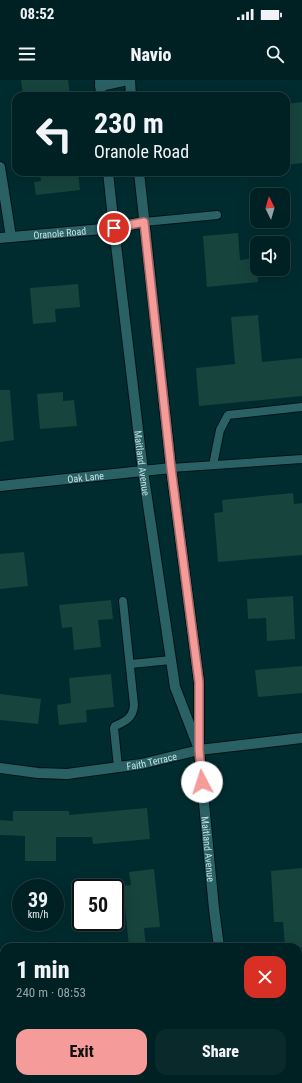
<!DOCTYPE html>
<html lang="en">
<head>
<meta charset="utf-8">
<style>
	body { margin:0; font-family:"Roboto Condensed",sans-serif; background:#0a292b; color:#f1f3f6; height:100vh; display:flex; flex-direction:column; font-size:15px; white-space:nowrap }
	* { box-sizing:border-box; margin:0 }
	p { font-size:13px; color:#95a3a6 }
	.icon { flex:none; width:22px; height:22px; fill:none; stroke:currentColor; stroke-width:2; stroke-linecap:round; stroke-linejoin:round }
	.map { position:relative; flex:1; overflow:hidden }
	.sheet { position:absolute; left:0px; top:863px; width:302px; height:140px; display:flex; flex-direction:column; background:#002123; border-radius:12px 12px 0 0; box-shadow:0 4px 16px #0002,0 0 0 1px #223e41 }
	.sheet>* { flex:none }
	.top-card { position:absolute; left:12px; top:12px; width:278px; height:84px; border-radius:12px; box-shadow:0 4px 16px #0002,0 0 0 1px #223e41; background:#002123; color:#f1f3f6; overflow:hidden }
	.needle { width:26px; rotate:355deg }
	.fabs { position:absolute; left:250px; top:108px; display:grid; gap:8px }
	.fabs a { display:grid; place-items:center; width:40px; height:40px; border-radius:8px; background:#002123; box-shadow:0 4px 16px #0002,0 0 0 1px #223e41; font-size:20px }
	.speed { position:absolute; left:12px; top:799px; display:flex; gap:8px; font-size:20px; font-weight:700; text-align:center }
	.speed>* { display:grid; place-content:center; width:52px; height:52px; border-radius:50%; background:#002123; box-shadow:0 4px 16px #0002,0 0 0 1px #223e41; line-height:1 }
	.speed small { font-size:10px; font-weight:400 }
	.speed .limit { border:2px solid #111; border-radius:6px; background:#fff; color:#111 }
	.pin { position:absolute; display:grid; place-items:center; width:34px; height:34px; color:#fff; margin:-17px; border:2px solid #fff; border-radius:50%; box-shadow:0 1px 4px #0007 }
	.me { position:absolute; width:44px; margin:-22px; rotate:355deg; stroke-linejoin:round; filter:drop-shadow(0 0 3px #0008) }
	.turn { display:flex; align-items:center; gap:14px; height:84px; padding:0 16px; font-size:18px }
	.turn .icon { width:52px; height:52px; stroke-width:2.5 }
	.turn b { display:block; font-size:28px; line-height:34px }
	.round { display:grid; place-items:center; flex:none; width:42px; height:42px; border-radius:12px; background:#0a292b }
	.head { display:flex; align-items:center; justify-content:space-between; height:68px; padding:0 16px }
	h1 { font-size:24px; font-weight:800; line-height:30px }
	.button { display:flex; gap:8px; margin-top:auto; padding:8px 16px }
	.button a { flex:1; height:46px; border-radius:12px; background:#f59b99; color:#111; font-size:16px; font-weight:800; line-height:46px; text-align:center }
	.button a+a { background:#0a292b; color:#f1f3f6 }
	.status { display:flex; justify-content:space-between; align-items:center; height:28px; padding:0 20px; background:#002123; direction:ltr }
	.status svg { height:11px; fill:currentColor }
	header { display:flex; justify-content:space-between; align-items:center; height:52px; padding:0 16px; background:#002123; font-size:18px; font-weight:800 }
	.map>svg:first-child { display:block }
	.building { fill:#17443d }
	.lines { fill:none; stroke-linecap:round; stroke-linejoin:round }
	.service-casing { stroke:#001315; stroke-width:10 }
	.minor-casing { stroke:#001315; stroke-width:12 }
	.tertiary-casing { stroke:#001315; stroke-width:12 }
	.secondary-casing { stroke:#001315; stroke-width:12 }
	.service { stroke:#296165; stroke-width:8 }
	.minor { stroke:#296165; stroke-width:10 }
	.tertiary { stroke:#296165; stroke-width:10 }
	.secondary { stroke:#296165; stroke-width:10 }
	.route-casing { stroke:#9f6563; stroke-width:10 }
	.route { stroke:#f59b99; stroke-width:7 }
	.labels { text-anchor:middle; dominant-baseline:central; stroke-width:4; stroke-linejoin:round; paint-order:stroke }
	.street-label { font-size:10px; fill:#c4e0e1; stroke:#002c2f }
</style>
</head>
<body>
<div class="status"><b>08:52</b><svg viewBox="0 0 49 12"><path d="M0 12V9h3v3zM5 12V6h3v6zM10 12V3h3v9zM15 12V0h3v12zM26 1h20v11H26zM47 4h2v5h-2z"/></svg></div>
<header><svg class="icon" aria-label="menu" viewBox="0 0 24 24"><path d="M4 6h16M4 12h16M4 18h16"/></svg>Navio<svg class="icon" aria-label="search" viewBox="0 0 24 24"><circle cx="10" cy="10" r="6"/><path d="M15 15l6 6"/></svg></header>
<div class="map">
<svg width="302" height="1003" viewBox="0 0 302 1003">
	<rect width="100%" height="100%" fill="#002c2f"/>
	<path class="building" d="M 21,0 L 68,0 L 70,16 L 23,16 Z
		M 302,22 L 302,83 L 286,85 L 286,24 Z
		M 40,92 L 78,92 L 80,110 L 36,115 L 34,102 L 41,101 Z
		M 238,153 L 240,180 L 256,178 L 258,202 L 207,207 L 203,156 Z
		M 78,204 L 80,227 L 55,229 L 56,242 L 33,244 L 30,208 Z
		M 258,235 L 262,282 L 302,278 L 302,316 L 199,326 L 196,288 L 235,284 L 231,237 Z
		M 0,310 L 10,310 L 14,360 L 0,362 Z
		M 63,312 L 63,321 L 74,320 L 77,346 L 40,349 L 37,314 Z
		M 293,413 L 294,424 L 302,423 L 302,475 L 218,482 L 214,433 L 223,432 L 222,420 Z
		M 24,472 L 28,506 L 0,509 L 0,474 Z
		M 293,516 L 295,559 L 267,561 L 266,538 L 248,539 L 247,519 Z
		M 111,520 L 113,539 L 98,540 L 101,567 L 74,570 L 72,547 L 62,548 L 59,525 Z
		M 302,586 L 302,613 L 258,617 L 255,590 Z
		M 111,594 L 114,627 L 86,630 L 87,642 L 59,645 L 57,625 L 71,623 L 69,598 Z
		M 0,614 L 41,619 L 38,644 L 0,640 Z
		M 147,728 L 150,759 L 93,764 L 92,757 L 56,757 L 56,781 L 25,781 L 25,756 L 0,755 L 0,740 L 13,741 L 13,731 L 69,731 L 69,735 Z
		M 302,788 L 302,867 L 285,867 L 283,842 L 274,842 L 271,791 Z
		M 154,789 L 160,847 L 144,848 L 146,867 L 129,867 L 123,806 L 131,805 L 129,792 Z"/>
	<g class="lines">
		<g class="service-casing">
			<path id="service" d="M 144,142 L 217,135
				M 213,385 L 220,350 L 228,335 L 302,327
				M 171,388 L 302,379
				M 131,584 L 171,580
				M 118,687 L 114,648 L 115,646 C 126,641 133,638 134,625 L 123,521"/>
		</g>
		<g class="minor-casing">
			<g id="minor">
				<path d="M 100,6 L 128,0"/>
				<path d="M 0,87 L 11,157"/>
				<path id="s1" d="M 0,406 L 171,388"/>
				<path id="s2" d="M 0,688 L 38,693 L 67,694 L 141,684 L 199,670 L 302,658"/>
				<path d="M 298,889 L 302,889"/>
				<path d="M 0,929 L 4,929"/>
			</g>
		</g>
		<g class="tertiary-casing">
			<g id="tertiary">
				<path id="s3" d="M 0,158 L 114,148 L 144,142"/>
			</g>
		</g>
		<g class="secondary-casing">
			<g id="secondary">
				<path d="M 100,0 L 101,16"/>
				<path d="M 130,0 L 131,16"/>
				<path id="s4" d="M 108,92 L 114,148 L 143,391 L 175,607 L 197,664"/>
				<path id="s5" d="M 139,92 L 171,388 L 199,602 L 199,670 L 214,829 L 219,867"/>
				<path d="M 257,999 L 259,1003"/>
			</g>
		</g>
		<use href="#service" class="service"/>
		<use href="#minor" class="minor"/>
		<use href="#tertiary" class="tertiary"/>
		<use href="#secondary" class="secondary"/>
	</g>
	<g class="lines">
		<g class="route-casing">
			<path id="route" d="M 114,148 L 144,142 L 171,388 L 199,602 L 199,670 L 202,702"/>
		</g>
		<use href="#route" class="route"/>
	</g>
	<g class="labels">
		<g class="street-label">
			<text stroke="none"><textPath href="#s3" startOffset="60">Oranole Road</textPath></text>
			<text stroke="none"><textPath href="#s4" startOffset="293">Maitland Avenue</textPath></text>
			<text stroke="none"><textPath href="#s1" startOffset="86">Oak Lane</textPath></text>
			<text stroke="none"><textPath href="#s2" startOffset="153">Faith Terrace</textPath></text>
			<text stroke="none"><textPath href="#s5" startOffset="681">Maitland Avenue</textPath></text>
		</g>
	</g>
</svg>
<div class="fabs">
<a><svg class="needle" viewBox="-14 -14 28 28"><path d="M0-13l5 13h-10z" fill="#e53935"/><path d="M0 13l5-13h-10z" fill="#95a3a6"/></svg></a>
<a><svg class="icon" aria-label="sound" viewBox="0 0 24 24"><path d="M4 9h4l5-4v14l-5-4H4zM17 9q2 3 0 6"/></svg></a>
</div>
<div class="speed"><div>39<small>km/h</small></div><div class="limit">50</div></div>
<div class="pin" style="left:114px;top:148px;background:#d93025"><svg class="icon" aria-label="arrive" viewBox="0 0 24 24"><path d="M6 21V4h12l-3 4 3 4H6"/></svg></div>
<svg class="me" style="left:202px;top:702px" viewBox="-20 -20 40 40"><circle r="19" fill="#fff"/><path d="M0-13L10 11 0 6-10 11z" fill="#f59b99"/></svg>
<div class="top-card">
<div class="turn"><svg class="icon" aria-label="left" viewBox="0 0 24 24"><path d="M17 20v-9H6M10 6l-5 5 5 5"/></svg><div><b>230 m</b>Oranole Road</div></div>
</div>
<section class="sheet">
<div class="head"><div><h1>1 min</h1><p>240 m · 08:53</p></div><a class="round" style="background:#d93025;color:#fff"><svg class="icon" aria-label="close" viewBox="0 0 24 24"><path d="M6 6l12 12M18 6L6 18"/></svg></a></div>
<div class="button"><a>Exit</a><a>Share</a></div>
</section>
</div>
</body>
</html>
